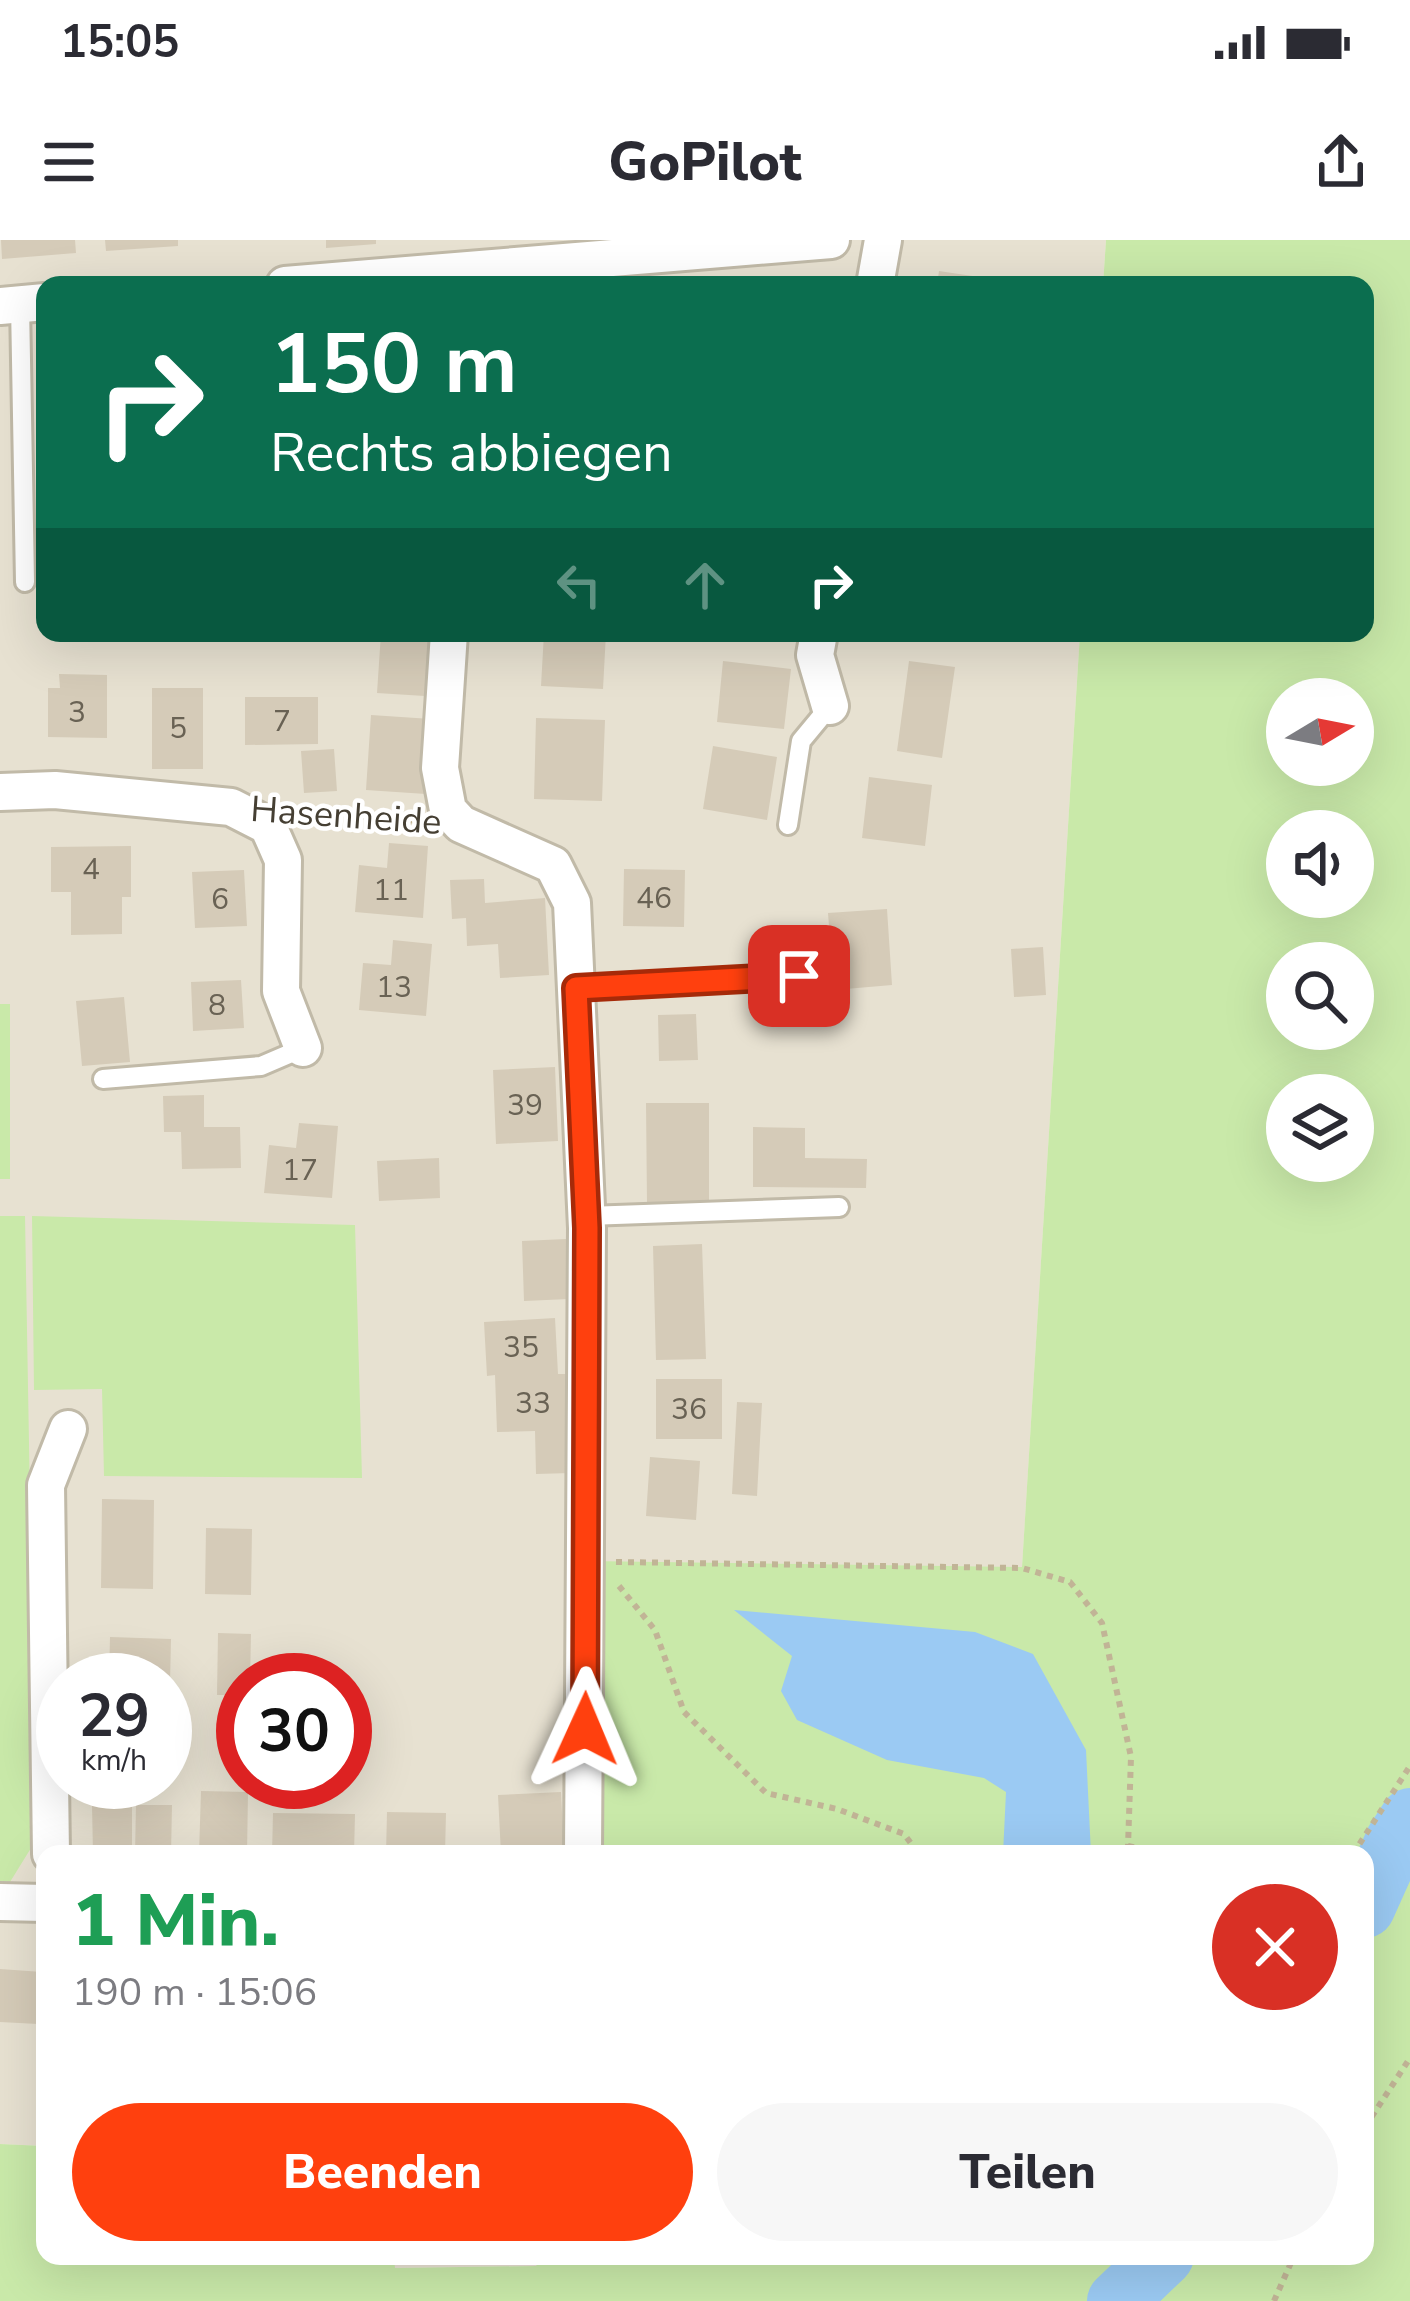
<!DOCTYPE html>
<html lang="de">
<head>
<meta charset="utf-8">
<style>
	body { margin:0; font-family:"Nunito Sans",sans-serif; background:#f7f7f7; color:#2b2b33; height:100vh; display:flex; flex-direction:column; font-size:45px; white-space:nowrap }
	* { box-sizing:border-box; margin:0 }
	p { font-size:39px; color:#7c7c81 }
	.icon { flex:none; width:66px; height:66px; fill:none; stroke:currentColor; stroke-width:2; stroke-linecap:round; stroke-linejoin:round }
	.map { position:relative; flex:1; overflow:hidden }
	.details { position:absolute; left:36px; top:1605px; width:1338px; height:420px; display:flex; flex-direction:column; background:#fff; border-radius:24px; box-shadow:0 12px 48px #0002 }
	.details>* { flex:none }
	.hud { position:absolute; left:36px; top:36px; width:1338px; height:366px; border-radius:24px; box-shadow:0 12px 48px #0002; background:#0b6e4f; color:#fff; overflow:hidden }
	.needle { width:78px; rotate:80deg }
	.controls { position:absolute; left:1266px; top:438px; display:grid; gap:24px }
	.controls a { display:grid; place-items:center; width:108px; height:108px; border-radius:50%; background:#fff; box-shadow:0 12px 48px #0002; font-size:60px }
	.speed { position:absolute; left:36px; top:1413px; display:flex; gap:24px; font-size:60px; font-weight:700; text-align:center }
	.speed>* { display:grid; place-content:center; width:156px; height:156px; border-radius:50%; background:#fff; box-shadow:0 12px 48px #0002; line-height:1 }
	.speed small { font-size:30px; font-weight:400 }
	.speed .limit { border:18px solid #d22; background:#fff; color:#111 }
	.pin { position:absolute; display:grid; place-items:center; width:102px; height:102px; color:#fff; margin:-51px; border-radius:24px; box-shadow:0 6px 18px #0006 }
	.me { position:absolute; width:132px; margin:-66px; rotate:1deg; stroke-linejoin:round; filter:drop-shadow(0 0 9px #0008) }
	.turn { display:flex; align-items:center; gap:42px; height:252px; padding:0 36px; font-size:54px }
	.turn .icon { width:156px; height:156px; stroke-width:2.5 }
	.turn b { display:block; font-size:84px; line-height:102px }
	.lanes { display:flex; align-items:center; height:114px; padding:0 36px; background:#0003; justify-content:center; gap:60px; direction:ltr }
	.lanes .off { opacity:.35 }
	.round { display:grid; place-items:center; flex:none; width:126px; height:126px; border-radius:63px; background:#f7f7f7 }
	.summary { display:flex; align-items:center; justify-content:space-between; height:204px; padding:0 36px }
	h1 { font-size:72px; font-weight:800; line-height:90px; color:#1e9e55 }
	.cta { display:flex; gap:24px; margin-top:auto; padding:24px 36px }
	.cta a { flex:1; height:138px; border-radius:72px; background:#ff400e; color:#fff; font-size:48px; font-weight:800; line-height:138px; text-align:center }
	.cta a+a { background:#f7f7f7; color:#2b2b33 }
	.status { display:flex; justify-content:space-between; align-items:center; height:84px; padding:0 60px; background:#fff; direction:ltr }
	.status svg { height:33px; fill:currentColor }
	header { display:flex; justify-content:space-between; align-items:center; height:156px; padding:0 36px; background:#fff; font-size:54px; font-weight:800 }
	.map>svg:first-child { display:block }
	.residential { fill:#e7e1d1; fill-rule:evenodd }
	.green { fill:#c9e9a9; fill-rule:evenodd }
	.water { fill:#9bcaf3 }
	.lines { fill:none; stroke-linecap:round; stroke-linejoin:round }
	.river { stroke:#9bcaf3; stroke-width:60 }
	.building { fill:#d5cbb8 }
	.service-casing { stroke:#c1baa8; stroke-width:24 }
	.minor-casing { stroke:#c1baa8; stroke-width:42 }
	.path { stroke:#c1b496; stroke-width:6; stroke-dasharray:6 6; stroke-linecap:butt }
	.service { stroke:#fff; stroke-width:18 }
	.minor { stroke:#fff; stroke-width:36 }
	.route-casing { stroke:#a62a09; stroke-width:30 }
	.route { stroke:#ff400e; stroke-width:21 }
	.labels { text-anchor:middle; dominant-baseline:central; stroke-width:9; stroke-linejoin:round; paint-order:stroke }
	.number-label { font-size:30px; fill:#696254 }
	.street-label { font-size:36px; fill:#453f33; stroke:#fff }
</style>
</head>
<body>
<div class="status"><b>15:05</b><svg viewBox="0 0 49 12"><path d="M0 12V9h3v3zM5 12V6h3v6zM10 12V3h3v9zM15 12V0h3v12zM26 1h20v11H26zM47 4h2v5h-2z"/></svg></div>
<header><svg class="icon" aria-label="menu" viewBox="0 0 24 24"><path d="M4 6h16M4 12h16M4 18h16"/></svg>GoPilot<svg class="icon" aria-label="share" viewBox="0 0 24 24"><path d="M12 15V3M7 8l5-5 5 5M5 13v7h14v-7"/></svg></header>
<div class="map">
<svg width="1410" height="2061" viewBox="0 0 1410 2061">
	<rect width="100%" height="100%" fill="#f3efe3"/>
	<path class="residential" d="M 0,0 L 1106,0 L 1103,45 L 45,45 L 45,393 L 1080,393 L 1022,1328 L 588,1322 L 583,1614 L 45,1614 L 45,1906 L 0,1904 ZM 63,1440 L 165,1440 L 165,1542 L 63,1542 ZM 243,1440 L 345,1440 L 345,1542 L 243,1542 Z
		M 394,2016 L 542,2016 L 536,2026 L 394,2028 Z"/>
	<path class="green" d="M 1106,0 L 1410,0 L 1410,2061 L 0,2061 L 0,1904 L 45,1906 L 45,2016 L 394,2016 L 395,2028 L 536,2026 L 542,2016 L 1365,2016 L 1365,1614 L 583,1614 L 588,1321 L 1022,1327 L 1080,393 L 1365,393 L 1365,45 L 1103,45 ZM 1287,459 L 1353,459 L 1353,525 L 1287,525 ZM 1287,591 L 1353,591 L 1353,657 L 1287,657 ZM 1287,723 L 1353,723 L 1353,789 L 1287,789 ZM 1287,855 L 1353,855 L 1353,921 L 1287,921 Z
		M 0,764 L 10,764 L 10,939 L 0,939 Z
		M 0,976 L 25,976 L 36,1600 L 10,1642 L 0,1641 Z
		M 32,976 L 355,985 L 362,1238 L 104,1236 L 102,1149 L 34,1150 Z"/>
	<path class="water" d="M 734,1370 L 975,1392 L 1033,1414 L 1086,1510 L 1091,1614 L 1003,1614 L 1006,1552 L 984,1538 L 887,1520 L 797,1480 L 781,1451 L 792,1416 Z"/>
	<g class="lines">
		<path class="river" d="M 1365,1668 L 1395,1601 L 1410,1578
			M 1117,2061 L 1164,2016"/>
	</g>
	<path class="building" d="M 1,0 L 75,0 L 76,13 L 2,19 Z
		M 105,0 L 178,0 L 178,6 L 106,11 Z
		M 326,0 L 376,0 L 376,4 L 326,8 Z
		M 939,31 L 1006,41 L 1005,45 L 937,45 Z
		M 45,238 L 45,294 L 42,294 L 36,239 Z
		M 381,393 L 429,393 L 425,456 L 377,453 Z
		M 544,393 L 606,393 L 603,449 L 541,446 Z
		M 723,421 L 791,429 L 784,489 L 717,482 Z
		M 909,421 L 955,427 L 942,518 L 897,511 Z
		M 59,434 L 107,435 L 107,498 L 48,497 L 48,448 L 60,448 Z
		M 152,448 L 203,448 L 203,529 L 152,529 Z
		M 245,457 L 318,457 L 318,504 L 245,505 Z
		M 371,475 L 431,479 L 426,554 L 366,550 Z
		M 536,478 L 605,480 L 602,561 L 534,559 Z
		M 713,506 L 777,517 L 767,580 L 703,569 Z
		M 334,509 L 337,551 L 304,553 L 301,511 Z
		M 869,537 L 932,545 L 925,606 L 862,598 Z
		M 389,603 L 428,606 L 423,678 L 355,672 L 359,625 L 387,628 Z
		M 131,606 L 131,657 L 122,657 L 122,694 L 71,695 L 71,652 L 51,652 L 51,607 Z
		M 624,629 L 685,630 L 684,687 L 623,686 Z
		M 244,630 L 247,686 L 195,688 L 192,632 Z
		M 484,639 L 485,663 L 545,658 L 549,735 L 500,738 L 498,704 L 467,706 L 466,678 L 452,679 L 450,640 Z
		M 887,669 L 892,745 L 834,750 L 828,673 Z
		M 393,700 L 432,704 L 426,776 L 359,770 L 363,723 L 391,725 Z
		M 1043,707 L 1046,755 L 1014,757 L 1011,709 Z
		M 241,740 L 244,788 L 193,791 L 191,742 Z
		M 124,757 L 130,822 L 82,826 L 76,761 Z
		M 696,774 L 698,820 L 659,821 L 658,775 Z
		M 555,827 L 558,901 L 496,904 L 493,830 Z
		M 204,855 L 204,887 L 240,887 L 241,928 L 182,929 L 181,892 L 164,892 L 163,856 Z
		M 646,863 L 709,863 L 709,963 L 647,963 Z
		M 299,883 L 338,886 L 332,958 L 264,953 L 269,905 L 296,908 Z
		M 753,887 L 805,888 L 805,918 L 867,919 L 866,948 L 753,947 Z
		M 439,918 L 440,958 L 379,961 L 377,921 Z
		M 566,999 L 569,1059 L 524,1061 L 522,1001 Z
		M 702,1004 L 706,1119 L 656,1120 L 653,1006 Z
		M 555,1078 L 558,1134 L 569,1134 L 571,1233 L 536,1234 L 535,1191 L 497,1192 L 495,1135 L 487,1136 L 484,1082 Z
		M 656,1139 L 722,1139 L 722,1199 L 656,1199 Z
		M 737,1162 L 762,1163 L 757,1256 L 732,1254 Z
		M 650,1217 L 700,1221 L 696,1280 L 646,1276 Z
		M 102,1259 L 154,1260 L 153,1349 L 101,1348 Z
		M 206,1288 L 252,1289 L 251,1355 L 205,1354 Z
		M 218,1393 L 251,1394 L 250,1440 L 243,1440 L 243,1455 L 217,1455 Z
		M 110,1397 L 171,1399 L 169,1488 L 165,1488 L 165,1440 L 109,1440 Z
		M 201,1551 L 248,1552 L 247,1614 L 199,1614 Z
		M 561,1552 L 564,1614 L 501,1614 L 498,1555 Z
		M 92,1565 L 132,1565 L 132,1614 L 93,1614 Z
		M 136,1565 L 172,1565 L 171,1614 L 135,1614 Z
		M 387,1572 L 446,1573 L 445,1614 L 386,1614 Z
		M 273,1573 L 355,1574 L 354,1614 L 272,1614 Z
		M 0,1729 L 42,1732 L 38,1784 L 0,1782 Z"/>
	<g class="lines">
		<g class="service-casing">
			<path id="service" d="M 20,64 L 25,342
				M 788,585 L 801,501 L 830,466
				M 576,748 L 799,737
				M 103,839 L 261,826 L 303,808
				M 587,976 L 839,967"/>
		</g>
		<g class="minor-casing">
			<path id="minor" d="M 285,45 L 831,0
				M 875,45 L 883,0
				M 0,66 L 45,62
				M 449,393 L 440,528 L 448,570 L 461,584 L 553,625 L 572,663 L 587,988 L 583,1614
				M 819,393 L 815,415 L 830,466
				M 0,552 L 55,550 L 231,567 L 268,586 L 283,620 L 281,751 L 303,808
				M 51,1614 L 46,1245 L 68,1189
				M 0,1662 L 45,1663"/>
		</g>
		<path class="path" d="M 300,572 L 419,581
			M 616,1322 L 1022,1328 L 1070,1342 L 1102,1383 L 1131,1517 L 1128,1606 L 1123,1614
			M 619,1346 L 655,1390 L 684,1472 L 766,1553 L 837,1569 L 904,1594 L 919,1614
			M 1128,1606 L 1168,1614
			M 1353,1614 L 1410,1526
			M 1365,1887 L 1410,1818
			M 1274,2061 L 1294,2016"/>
		<use href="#service" class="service"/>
		<use href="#minor" class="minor"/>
	</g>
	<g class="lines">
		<g class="route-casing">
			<path id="route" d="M 585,1489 L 587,988 L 576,748 L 799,736"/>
		</g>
		<use href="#route" class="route"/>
	</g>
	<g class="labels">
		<g class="number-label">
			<text x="77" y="472">3</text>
			<text x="282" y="481">7</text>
			<text x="178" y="488">5</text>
			<text x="91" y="629">4</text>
			<text x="391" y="650">11</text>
			<text x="654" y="658">46</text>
			<text x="220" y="659">6</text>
			<text x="394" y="747">13</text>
			<text x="217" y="765">8</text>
			<text x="525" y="865">39</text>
			<text x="300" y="930">17</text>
			<text x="521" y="1107">35</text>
			<text x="533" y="1163">33</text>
			<text x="689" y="1169">36</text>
		</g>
		<g class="street-label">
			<text transform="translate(346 576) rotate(4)">Hasenheide</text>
		</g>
	</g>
</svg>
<div class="controls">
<a><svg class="needle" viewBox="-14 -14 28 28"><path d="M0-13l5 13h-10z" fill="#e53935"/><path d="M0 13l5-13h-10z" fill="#7c7c81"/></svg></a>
<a><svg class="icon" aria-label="sound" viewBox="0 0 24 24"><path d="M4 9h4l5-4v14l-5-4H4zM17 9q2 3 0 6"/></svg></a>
<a><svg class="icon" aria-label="search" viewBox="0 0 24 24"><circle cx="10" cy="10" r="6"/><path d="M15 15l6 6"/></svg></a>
<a><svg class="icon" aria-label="layers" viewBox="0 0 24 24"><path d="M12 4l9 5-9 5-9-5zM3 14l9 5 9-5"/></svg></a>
</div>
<div class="speed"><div>29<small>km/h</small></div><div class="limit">30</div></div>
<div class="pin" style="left:799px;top:736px;background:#d93025"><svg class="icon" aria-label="arrive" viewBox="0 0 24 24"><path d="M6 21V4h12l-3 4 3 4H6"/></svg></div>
<svg class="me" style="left:585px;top:1489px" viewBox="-20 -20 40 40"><path d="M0-17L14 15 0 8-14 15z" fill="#ff400e" stroke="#fff" stroke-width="4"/></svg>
<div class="hud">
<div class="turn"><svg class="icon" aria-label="right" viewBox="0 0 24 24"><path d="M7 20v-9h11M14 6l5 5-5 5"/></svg><div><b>150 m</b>Rechts abbiegen</div></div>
<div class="lanes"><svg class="icon off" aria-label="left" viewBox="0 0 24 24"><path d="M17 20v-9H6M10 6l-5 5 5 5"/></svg><svg class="icon off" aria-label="ahead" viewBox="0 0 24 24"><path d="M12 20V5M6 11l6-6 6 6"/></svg><svg class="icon" aria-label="right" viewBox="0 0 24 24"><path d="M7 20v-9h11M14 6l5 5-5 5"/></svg></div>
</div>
<section class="details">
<div class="summary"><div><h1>1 Min.</h1><p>190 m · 15:06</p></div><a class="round" style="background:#d93025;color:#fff"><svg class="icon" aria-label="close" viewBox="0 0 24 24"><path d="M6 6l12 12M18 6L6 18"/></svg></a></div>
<div class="cta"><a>Beenden</a><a>Teilen</a></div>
</section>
</div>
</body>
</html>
